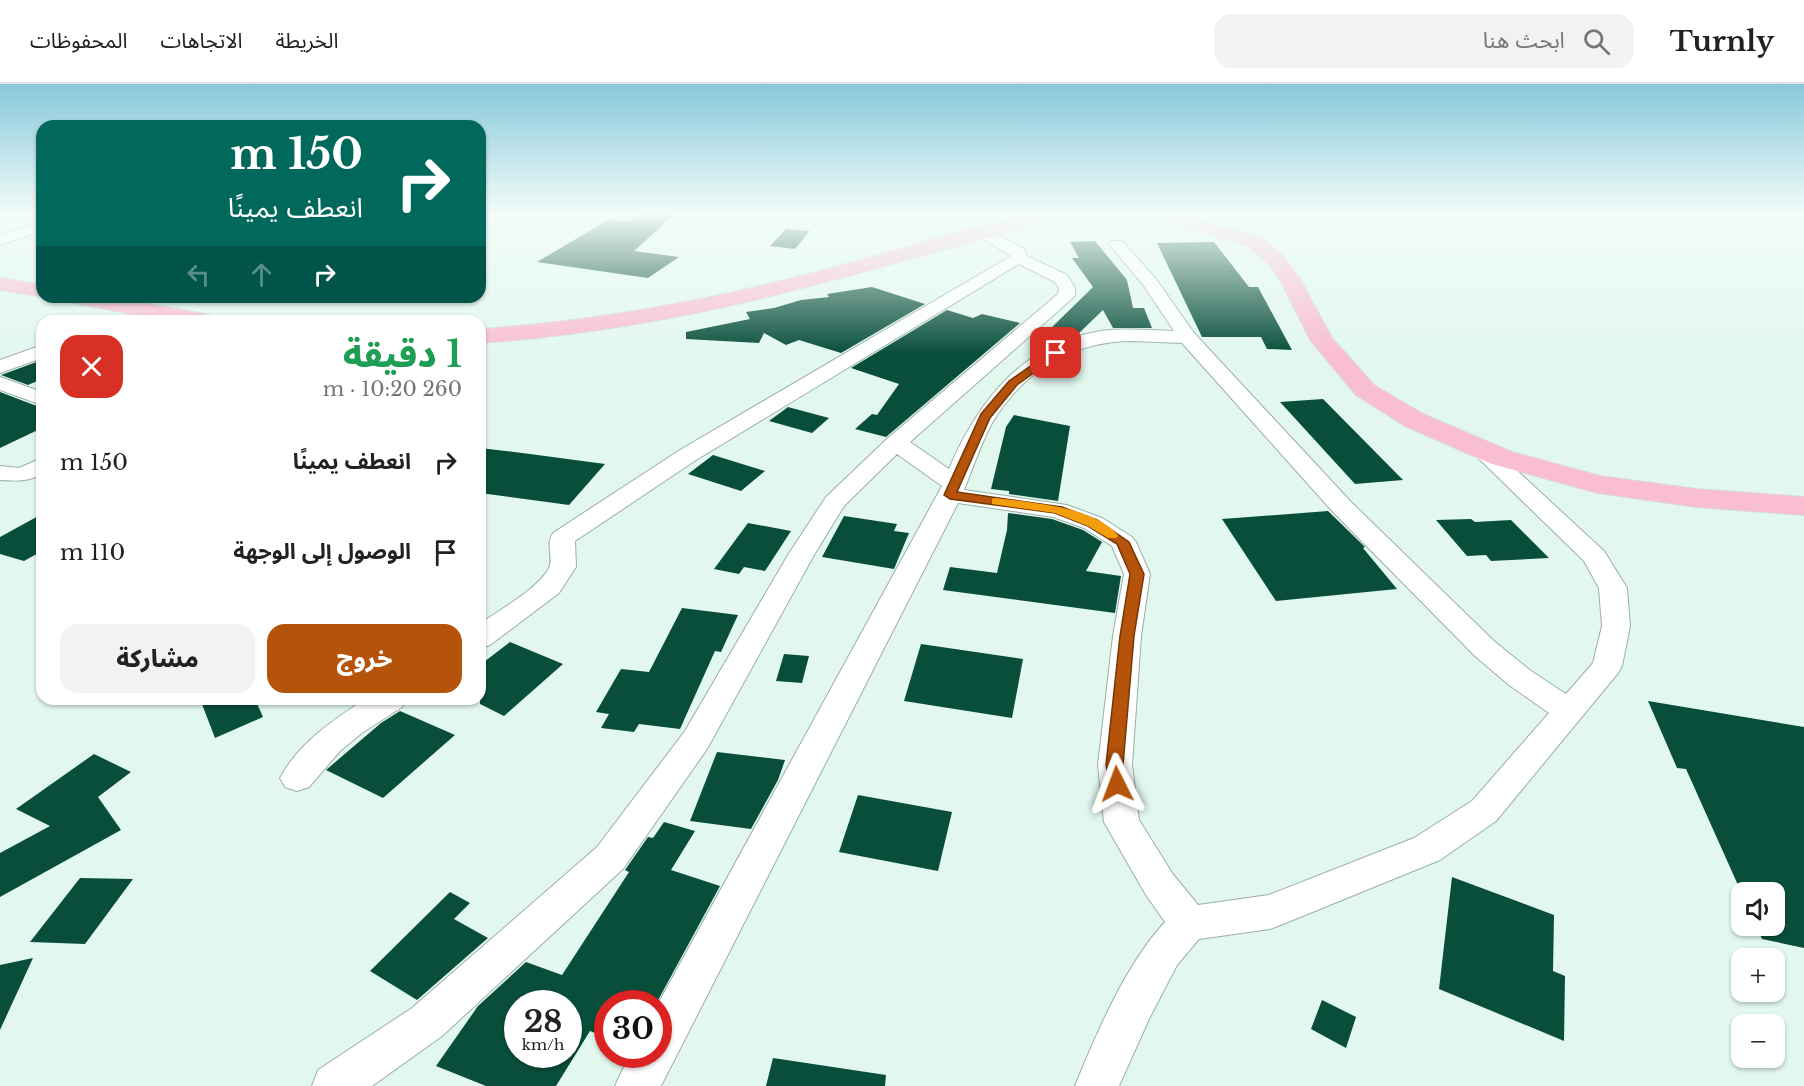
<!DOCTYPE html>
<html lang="ar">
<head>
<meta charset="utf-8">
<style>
	body { margin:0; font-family:"Libre Baskerville","Noto Sans Arabic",serif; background:#f2f2f2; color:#222; direction:rtl; height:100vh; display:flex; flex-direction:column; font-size:22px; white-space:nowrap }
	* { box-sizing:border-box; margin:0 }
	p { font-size:20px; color:#767676 }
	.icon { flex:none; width:33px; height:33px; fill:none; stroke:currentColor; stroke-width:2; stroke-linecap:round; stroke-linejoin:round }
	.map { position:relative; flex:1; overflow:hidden; direction:ltr }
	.side { position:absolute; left:36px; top:231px; width:450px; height:390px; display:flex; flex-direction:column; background:#fff; border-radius:18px; box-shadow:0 2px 4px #0004; direction:rtl }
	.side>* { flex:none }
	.guide { position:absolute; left:36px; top:36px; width:450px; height:183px; border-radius:18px; box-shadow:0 2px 4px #0004; direction:rtl; background:#00695c; color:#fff; overflow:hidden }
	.buttons { position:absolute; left:1731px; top:798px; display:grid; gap:12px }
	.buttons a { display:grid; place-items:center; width:54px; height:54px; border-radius:12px; background:#fff; box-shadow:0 2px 4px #0004; font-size:30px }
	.speed { position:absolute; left:504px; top:906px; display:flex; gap:12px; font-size:30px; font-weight:700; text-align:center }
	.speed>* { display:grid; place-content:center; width:78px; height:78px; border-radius:50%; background:#fff; box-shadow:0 2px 4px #0004; line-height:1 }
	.speed small { font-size:15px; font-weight:400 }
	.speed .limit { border:9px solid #d22; background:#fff; color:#111 }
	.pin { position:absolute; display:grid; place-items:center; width:51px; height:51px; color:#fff; margin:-26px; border-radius:12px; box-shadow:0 3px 9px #0006 }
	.me { position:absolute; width:66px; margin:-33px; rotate:357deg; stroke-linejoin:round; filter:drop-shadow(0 0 4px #0008) }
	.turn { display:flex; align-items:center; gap:21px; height:126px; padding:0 24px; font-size:27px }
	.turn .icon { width:78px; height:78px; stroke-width:2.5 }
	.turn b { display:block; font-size:42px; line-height:51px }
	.lanes { display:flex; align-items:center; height:57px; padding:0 24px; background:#0003; justify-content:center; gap:30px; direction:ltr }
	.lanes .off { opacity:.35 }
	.round { display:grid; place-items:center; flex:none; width:63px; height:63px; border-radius:18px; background:#f2f2f2 }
	.summary { display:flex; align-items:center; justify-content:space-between; height:102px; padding:0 24px }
	h1 { font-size:36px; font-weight:800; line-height:45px; color:#1e9e55 }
	.cta { display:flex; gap:12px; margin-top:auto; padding:12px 24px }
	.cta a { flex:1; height:69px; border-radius:18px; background:#b45309; color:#fff; font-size:24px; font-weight:800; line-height:69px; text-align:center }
	.cta a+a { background:#f2f2f2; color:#222 }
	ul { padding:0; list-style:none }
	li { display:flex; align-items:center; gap:18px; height:90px; padding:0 24px }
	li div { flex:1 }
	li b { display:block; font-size:22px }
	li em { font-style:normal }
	header { display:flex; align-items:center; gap:36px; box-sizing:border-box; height:84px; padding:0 30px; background:#fff; border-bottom:2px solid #e0e0e0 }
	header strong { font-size:28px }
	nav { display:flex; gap:33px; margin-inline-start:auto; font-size:21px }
	.search { width:420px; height:54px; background:#f2f2f2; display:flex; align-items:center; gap:15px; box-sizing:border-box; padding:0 21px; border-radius:18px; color:#767676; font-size:22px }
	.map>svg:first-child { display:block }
	.building { fill:#084e3b; fill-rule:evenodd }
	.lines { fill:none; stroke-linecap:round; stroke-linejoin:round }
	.minor-casing { stroke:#9aafa6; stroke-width:2 }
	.primary-casing { stroke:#d9dada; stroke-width:2 }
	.minor { fill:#fff; fill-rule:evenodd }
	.primary { fill:#f9bfd1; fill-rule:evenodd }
	.route { fill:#b45309; stroke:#753606; stroke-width:1.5 }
	.slow { fill:#f59e0b }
</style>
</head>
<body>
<header>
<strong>Turnly</strong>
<div class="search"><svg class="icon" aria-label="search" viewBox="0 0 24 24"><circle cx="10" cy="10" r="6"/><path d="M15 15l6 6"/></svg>ابحث هنا</div>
<nav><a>الخريطة</a><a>الاتجاهات</a><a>المحفوظات</a></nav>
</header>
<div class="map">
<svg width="1804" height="1002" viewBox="0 0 1804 1002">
	<rect width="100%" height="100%" fill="#e2f8ef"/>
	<path class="building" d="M 646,129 L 676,129 L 634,167 L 679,173 L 648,194 L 537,178 L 608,136 L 629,137 L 636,131 L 643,132 Z
		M 786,145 L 810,147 L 795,165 L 770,162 Z
		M 1095,157 L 1127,196 L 1133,224 L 1144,224 L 1152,244 L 1113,244 L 1103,226 L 1078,250 L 1070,253 L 1047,248 L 1093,203 L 1072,174 L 1079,174 L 1070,158 Z
		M 1214,158 L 1249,203 L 1258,203 L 1292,266 L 1267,265 L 1261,253 L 1202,253 L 1157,159 Z
		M 872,203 L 925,220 L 841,269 L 799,256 L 786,261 L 764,249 L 759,259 L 686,255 L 686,248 L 750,235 L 746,228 L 774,224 L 801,216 L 829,213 L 827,210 Z
		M 947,226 L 973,234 L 982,230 L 1020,239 L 886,353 L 855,345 L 872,330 L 877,331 L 899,300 L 851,284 Z
		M 42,276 L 42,295 L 28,301 L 1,291 Z
		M 0,308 L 42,324 L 42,344 L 0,364 Z
		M 1323,315 L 1403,396 L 1355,400 L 1280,318 Z
		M 788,323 L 829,334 L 812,349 L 769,337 Z
		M 1014,331 L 1070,342 L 1058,417 L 1009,410 L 1009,407 L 991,405 L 1006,343 Z
		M 480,364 L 530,370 L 605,380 L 569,421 L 480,409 Z
		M 713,371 L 765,387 L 741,407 L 688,390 Z
		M 1328,427 L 1365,463 L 1363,464 L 1397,505 L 1276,517 L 1222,435 Z
		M 1008,429 L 1052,435 L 1083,446 L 1102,458 L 1086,487 L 1121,492 L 1115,529 L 943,506 L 950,483 L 997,489 L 1007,446 Z
		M 42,430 L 42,467 L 24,477 L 0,470 L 0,453 Z
		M 844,432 L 897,440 L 894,447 L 909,449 L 894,485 L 822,473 Z
		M 1471,435 L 1475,438 L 1511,436 L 1549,474 L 1491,477 L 1486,471 L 1467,472 L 1436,436 Z
		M 748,439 L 791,447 L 765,487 L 744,483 L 739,490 L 714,485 Z
		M 682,524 L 738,531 L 721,568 L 715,567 L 680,645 L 639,640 L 634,648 L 601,644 L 609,630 L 596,628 L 621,585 L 649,588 Z
		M 510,558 L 563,580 L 504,632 L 480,620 L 480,581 Z
		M 921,560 L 1023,575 L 1012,634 L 904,617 Z
		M 784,570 L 809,572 L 802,599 L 776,597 Z
		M 200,615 L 255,615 L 263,633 L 215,654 Z
		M 1648,617 L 1804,643 L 1804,864 L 1762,855 L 1756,842 L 1774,842 L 1774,808 L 1742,810 L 1686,685 L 1677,684 Z
		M 400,627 L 455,651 L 383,714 L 326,686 L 381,639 Z
		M 717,668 L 785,676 L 778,696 L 751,745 L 690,737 Z
		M 94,670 L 131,688 L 98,713 L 121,746 L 0,813 L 0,769 L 50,742 L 16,725 Z
		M 858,711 L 952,728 L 938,787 L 839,768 Z
		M 664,738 L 695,747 L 671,786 L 720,802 L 656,920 L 608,920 L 608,954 L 590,947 L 556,1002 L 486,1002 L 436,982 L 478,922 L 526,878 L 562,891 L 629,788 L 625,786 L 648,753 L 653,754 ZM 518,920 L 568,920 L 568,970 L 518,970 Z
		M 1452,793 L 1554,831 L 1553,887 L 1565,892 L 1564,957 L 1439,905 Z
		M 80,794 L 133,795 L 85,860 L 30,858 Z
		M 450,808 L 470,819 L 454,835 L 488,854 L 417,916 L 370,887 Z
		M 33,874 L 0,946 L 0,881 Z
		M 1322,916 L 1356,933 L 1346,964 L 1311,945 Z
		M 773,974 L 886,991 L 885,1002 L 766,1002 Z"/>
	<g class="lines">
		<g class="minor-casing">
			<path id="minor" d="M 42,138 L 42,147 L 0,161 L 0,151 Z
				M 981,142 L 1024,165 L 1027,172 L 1067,191 L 1075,204 L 1075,212 L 910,358 L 949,385 C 978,317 1023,259 1101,247 C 1125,244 1150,246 1174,247 L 1144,202 L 1109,160 L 1112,157 L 1122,157 L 1156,195 L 1194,249 L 1351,418 L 1495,558 L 1531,587 L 1566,610 L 1593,579 L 1602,542 L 1599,504 L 1584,477 L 1467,363 L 1470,358 L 1478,356 L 1486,358 L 1604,467 L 1627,504 L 1630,542 L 1622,582 L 1618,589 L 1496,737 L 1440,776 L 1283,840 L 1270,845 L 1199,855 L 1177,881 L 1149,935 L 1119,1002 L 1075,1002 C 1097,948 1126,880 1165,838 L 1146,811 L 1104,738 L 1098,681 L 1113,552 L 1124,490 L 1112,462 L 1084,444 L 1053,433 L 958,419 L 661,1002 L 615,1002 L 630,970 L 658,970 L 658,920 L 942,402 L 897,370 L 844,422 L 814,471 L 707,665 L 623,785 L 442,952 L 372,1002 L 312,1002 L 318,986 L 412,924 L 597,763 L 685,647 L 788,471 L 826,413 L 888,354 L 1058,210 L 1059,204 L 1055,198 L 1019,180 L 696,376 L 575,457 L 576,483 L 559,509 L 490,561 L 480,564 L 480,540 C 499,526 538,505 549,484 C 554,473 545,460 553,449 L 680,366 L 1011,172 L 976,150 L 973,147 L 976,144 ZM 1132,257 L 1182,259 L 1333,428 L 1475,572 L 1509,601 L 1549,629 L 1472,717 L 1414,754 L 1269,811 L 1198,821 L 1172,789 L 1139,736 L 1132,681 L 1141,552 L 1150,490 L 1136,458 L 1132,453 L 1102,434 L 1067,421 L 964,406 C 973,384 980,362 991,341 C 1020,289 1073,257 1132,257 Z
				M 42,261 L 42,274 L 0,289 L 0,276 Z
				M 0,293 L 42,308 L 42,321 L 0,306 Z
				M 42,374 L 42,390 C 27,398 17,397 0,396 L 0,382 L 19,384 Z
				M 366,615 L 406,615 L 402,623 L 362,649 L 340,667 L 309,703 L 297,707 L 285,703 L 280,694 C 299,659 334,635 366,615 Z"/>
		</g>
		<g class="primary-casing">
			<path id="primary" d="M 1034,129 L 1068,129 L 1065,133 C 977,155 890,182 802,204 C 696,232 589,251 480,259 L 480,245 C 586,238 690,220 793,194 C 874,174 953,147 1034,129 Z
				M 1126,129 L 1179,129 L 1262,154 L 1283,172 L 1300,195 L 1332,254 L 1374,301 L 1423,330 L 1512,368 L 1600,392 L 1696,405 L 1804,413 L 1804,431 L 1696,423 L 1598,409 L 1492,380 L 1405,342 L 1356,311 L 1311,257 L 1280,196 L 1269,180 L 1248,162 L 1171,138 L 1135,134 Z
				M 0,194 L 42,201 L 43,213 L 0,206 Z
				M 62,213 L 108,213 L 205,230 L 213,232 L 216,237 L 169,237 L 73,219 L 66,217 Z"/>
		</g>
		<use href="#minor" class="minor"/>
		<use href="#primary" class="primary"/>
	</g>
	<linearGradient id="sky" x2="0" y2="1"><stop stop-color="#87c8dc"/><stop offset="0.48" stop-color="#f2fcf8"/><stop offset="1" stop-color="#f2fcf8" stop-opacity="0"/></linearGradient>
	<rect width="1804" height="270" fill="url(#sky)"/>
	<path class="route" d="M 1052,267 L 1061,269 L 1017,301 L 990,334 L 957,408 L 1062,423 L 1097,436 L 1129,458 L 1144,490 L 1134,552 L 1123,681 L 1126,700 L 1123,705 L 1117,707 L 1111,705 L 1106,681 L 1120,552 L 1130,490 L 1117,460 L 1088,442 L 1055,429 L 950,415 L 944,411 L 981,330 L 1009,297 Z"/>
	<path class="slow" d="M 996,414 C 1033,419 1092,422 1118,451 L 1117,454 L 1108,454 L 1088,442 L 1055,429 L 992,420 L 992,415 Z"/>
</svg>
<div class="buttons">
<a><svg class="icon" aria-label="sound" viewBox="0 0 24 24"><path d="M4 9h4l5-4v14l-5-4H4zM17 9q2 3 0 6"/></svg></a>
<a>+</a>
<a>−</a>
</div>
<div class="speed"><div>28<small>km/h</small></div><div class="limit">30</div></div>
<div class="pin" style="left:1056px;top:269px;background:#d93025"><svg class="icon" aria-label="arrive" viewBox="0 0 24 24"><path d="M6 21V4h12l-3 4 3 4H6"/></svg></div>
<svg class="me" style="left:1117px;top:700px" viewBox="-20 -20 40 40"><path d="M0-17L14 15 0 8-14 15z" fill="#b45309" stroke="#fff" stroke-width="4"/></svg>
<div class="guide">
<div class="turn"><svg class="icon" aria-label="right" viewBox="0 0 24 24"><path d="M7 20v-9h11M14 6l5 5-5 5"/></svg><div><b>150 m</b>انعطف يمينًا</div></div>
<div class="lanes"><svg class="icon off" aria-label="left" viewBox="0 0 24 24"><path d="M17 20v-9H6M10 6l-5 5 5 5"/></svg><svg class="icon off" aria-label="ahead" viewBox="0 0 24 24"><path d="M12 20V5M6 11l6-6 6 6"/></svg><svg class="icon" aria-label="right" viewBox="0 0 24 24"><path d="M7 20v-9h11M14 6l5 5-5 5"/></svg></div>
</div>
<section class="side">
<div class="summary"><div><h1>1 دقيقة</h1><p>260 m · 10:20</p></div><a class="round" style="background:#d93025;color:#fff"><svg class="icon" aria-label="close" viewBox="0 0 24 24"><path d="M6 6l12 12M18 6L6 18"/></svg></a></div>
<ul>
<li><svg class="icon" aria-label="right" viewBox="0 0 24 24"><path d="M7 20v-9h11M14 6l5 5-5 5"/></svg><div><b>انعطف يمينًا</b></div><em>150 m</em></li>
<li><svg class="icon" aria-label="arrive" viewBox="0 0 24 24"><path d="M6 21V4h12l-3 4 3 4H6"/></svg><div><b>الوصول إلى الوجهة</b></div><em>110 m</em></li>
</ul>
<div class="cta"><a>خروج</a><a>مشاركة</a></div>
</section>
</div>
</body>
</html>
